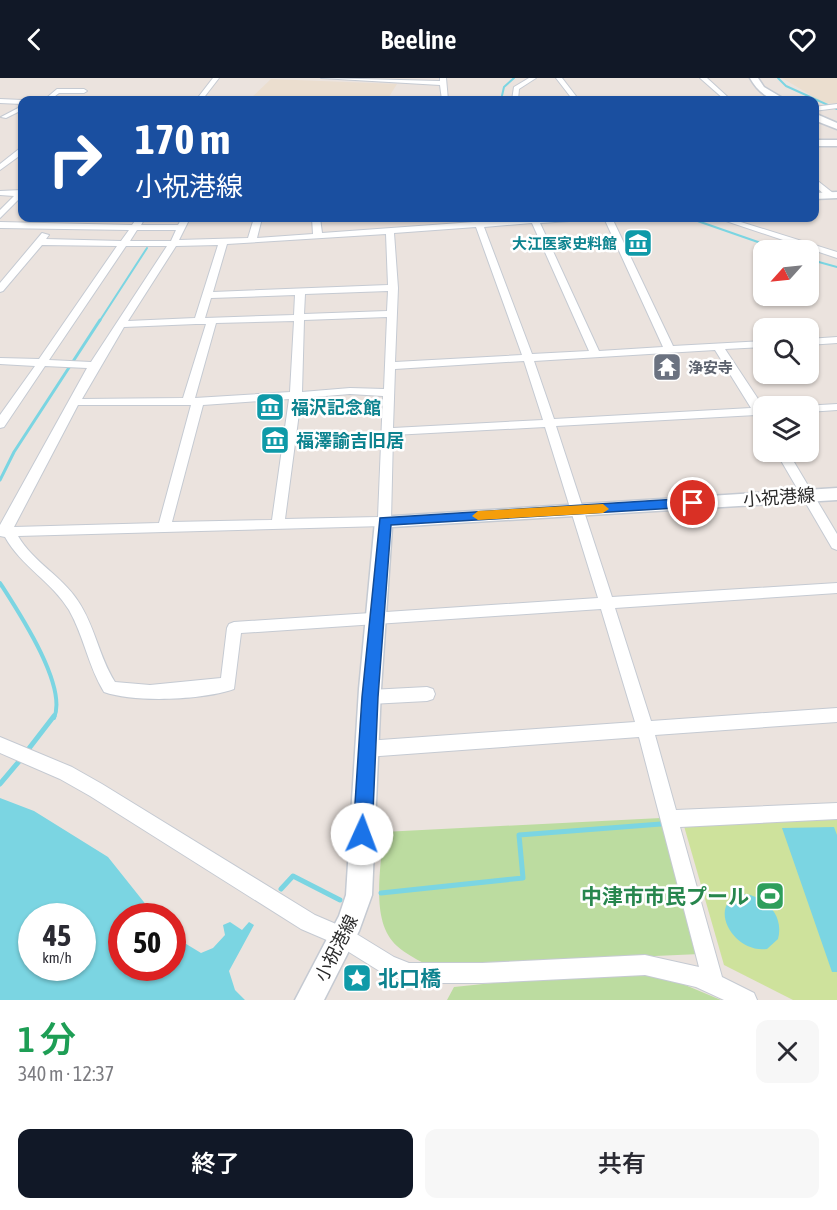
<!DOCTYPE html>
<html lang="ja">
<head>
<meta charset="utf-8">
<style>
	body { margin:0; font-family:"Asap Condensed","Noto Sans JP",sans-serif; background:#f7f7f7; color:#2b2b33; height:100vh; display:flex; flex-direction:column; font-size:22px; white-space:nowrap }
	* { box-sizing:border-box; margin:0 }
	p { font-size:20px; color:#7c7c81 }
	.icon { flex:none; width:33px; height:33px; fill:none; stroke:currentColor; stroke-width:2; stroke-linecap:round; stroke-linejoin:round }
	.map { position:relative; height:922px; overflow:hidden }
	.details { display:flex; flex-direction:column; background:#fff; flex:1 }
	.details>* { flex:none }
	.top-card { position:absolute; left:18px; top:18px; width:801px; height:126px; border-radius:12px; box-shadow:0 2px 4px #0004; background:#1a4fa0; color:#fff; overflow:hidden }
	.needle { width:39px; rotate:243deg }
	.tools { position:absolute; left:753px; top:162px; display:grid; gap:12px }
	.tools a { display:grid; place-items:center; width:66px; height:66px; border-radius:12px; background:#fff; box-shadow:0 2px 4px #0004; font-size:30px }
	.speed { position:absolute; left:18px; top:825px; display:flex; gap:12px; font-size:30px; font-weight:700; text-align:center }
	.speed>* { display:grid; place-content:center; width:78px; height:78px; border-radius:50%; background:#fff; box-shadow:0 2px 4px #0004; line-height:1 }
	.speed small { font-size:15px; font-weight:400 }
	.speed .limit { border:9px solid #d22; background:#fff; color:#111 }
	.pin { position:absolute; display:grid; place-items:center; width:51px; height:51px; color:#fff; margin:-26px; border:3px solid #fff; border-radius:50%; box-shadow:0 2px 6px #0007 }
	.me { position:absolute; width:66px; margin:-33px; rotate:2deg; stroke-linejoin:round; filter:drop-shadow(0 0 4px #0008) }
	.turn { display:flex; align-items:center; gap:21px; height:126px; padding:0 18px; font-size:27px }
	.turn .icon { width:78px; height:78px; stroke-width:2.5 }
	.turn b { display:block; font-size:42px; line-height:51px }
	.round { display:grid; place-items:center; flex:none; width:63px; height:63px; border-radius:12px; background:#f7f7f7 }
	.overview { display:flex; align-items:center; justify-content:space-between; height:102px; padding:0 18px }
	h1 { font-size:36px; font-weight:600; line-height:45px; color:#1e9e55 }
	.button { display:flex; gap:12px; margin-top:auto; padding:12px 18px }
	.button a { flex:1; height:69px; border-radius:12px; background:#111827; color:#fff; font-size:24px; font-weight:600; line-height:69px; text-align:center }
	.button a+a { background:#f7f7f7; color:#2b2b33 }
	header { display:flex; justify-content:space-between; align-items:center; height:78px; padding:0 18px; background:#111827; color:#fff; font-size:27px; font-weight:600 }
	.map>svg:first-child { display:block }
	.education { fill:#ebdecf }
	.green { fill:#bcdca0 }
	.pitch { fill:#cee29c }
	.water { fill:#7bd5e2; fill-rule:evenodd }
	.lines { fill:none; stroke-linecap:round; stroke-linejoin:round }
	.stream-far3 { stroke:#7bd5e2; stroke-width:2 }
	.stream-far2 { stroke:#7bd5e2; stroke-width:3 }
	.stream-far1 { stroke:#7bd5e2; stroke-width:4 }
	.stream { stroke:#7bd5e2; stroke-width:5 }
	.street-casing { stroke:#c5cad2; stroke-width:2 }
	.secondary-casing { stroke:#c5cad2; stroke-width:3 }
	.street { fill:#fff; fill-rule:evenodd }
	.secondary { fill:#fff; fill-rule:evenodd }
	.route { fill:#1a73e8; stroke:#114b97; stroke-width:1.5 }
	.slow { fill:#f59e0b }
	.labels { text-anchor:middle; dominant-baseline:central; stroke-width:5; stroke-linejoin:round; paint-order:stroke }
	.far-culture-label { font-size:15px; font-weight:bold; fill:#0d838f; stroke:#fff; text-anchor:end }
	.far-worship-label { font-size:15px; font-weight:bold; fill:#5b616d; stroke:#fff; text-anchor:start }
	.culture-label { font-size:18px; font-weight:bold; fill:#0d838f; stroke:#fff; text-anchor:start }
	.street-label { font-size:18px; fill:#2a2a2a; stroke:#fff }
	.near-leisure-label { font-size:21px; font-weight:bold; fill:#27864d; stroke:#fff; text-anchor:end }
	.near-culture-label { font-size:21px; font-weight:bold; fill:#0d838f; stroke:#fff; text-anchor:start }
</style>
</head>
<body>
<header><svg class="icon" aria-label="back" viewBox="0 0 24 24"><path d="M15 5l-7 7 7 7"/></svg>Beeline<svg class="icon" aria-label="heart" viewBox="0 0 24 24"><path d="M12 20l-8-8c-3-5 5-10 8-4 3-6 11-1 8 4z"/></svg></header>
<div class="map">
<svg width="837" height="922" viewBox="0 0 837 922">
	<rect width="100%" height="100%" fill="#ebe3de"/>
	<path class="education" d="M 782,0 L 837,0 L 837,26 L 824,25 Z
		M 271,1 L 397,6 L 387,22 L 249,22 Z"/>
	<path class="green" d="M 661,740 L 700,876 L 429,888 C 418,882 406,876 397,868 C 369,843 382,788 383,754 Z
		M 634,896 L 666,899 L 721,922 L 447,922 L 454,909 L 541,900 Z"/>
	<path class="pitch" d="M 837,738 L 837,922 L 793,922 L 724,887 L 684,748 Z"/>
	<path class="water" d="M 0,720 L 34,733 L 108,779 L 155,838 L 122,838 L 122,890 L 172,890 L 173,858 L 201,875 L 213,870 L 225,857 L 223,847 L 230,844 L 242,852 L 249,844 L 254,847 L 229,893 L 235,912 L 245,922 L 0,922 ZM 32,838 L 82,838 L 82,890 L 32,890 Z
		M 834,749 L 837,757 L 837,894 L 832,894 L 782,750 Z
		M 746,816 C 768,821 784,838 778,861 L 767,871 C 731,876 704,821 746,816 Z"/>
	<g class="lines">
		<path class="stream-far3" d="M 778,0 L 786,8 L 837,31
			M 501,22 L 504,9 L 514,0
			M 689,140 L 781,172
			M 808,181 L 837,189
			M 99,244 L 147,170"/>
		<path class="stream-far2" d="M 0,402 L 14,374 L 100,242"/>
		<path class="stream-far1" d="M 0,505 C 18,533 68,608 54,640"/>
		<path class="stream" d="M 27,673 L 54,638
			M 0,706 L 21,681
			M 281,811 L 293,798 L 340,822
			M 381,815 L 523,800 L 519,757 L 661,746"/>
		<g class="street-casing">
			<path id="street" d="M 213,0 L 219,0 L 202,22 L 196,22 Z
				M 321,0 L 440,3 L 440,0 L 446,0 L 448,22 L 442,22 L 440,7 Z
				M 529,0 L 536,0 L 519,11 L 518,22 L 512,22 L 514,9 Z
				M 556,0 L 562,0 L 579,22 L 573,22 Z
				M 700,0 L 707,0 L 731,22 L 725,22 Z
				M 57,11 L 84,11 L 87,13 L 84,15 L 59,15 L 50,22 L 44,22 Z
				M 101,20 L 124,22 L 98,22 Z
				M 0,21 L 22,22 L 24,22 L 22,26 L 0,25 Z
				M 837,26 L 837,30 L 814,33 L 814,29 Z
				M 22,28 L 22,32 L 6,40 L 1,39 Z
				M 19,71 L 22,71 L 22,76 L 0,92 L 0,86 Z
				M 814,100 L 833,115 L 833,119 L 827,119 L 814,107 Z
				M 22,112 L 22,118 L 0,140 L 0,132 L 14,118 L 0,117 L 0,113 Z
				M 137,140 L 145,140 L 141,147 L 178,147 L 182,140 L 190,140 L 179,162 L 248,160 L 254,140 L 262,140 L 257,160 L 313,156 L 312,140 L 320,140 L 322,155 L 474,144 L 473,140 L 481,140 L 483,144 L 574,140 L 570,143 L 540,145 L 599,273 L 663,269 L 604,140 L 612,140 L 673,268 L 764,263 L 764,269 L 725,271 L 764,330 L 764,341 L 758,341 L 756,337 L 556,348 L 612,519 L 837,505 L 837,515 L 615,530 L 651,643 L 837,630 L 837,644 L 655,657 L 676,732 L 837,725 L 837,741 L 680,749 L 722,899 L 754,915 L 757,922 L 724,922 L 696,909 L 645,897 L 482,905 L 409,905 L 381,894 L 336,866 L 301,851 L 90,718 L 60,701 L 0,675 L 0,659 L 72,689 L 102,706 L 315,837 L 350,852 L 394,879 L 409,885 L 482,885 L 645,877 L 699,889 L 639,659 L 366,679 L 360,676 L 358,671 L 360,666 L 366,663 L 635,644 L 601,531 L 241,555 L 234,611 C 203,622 135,625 104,614 C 88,588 84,558 69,532 C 52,504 21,488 5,459 L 0,458 L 0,447 L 87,290 L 45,288 L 4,349 L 0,350 L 0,337 L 35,288 L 0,286 L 0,280 L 39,281 L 117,168 L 42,167 L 3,213 L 0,214 L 0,205 L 42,155 L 49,157 L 46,161 L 121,163 L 129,152 L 0,150 L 0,144 L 132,147 ZM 532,145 L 589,273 L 532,276 L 484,149 ZM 476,149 L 522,277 L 395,284 L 398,210 L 394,155 ZM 137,152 L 176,152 L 171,163 L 130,163 ZM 386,156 L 388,207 L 213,214 L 227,166 ZM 218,167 L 195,240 L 128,243 L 176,168 ZM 126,168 L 167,168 L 91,284 L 49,282 ZM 388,213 L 387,233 L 304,236 L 305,216 ZM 295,217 L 294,237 L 205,240 L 211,220 ZM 387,239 L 384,311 L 350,310 L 302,314 L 304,242 ZM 294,243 L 290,314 L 195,320 L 216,245 ZM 196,246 L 206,246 L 183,320 L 82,321 L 124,249 ZM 715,272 L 751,330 L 554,341 L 534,283 ZM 524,283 L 543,342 L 393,350 L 395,291 ZM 350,316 L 383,318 L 378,439 L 285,441 L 301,320 ZM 289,321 L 272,442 L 172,444 L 203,327 ZM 78,327 L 191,327 L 159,445 L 14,449 ZM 545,349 L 598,520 L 234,544 L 229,546 L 227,550 L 221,600 L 150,607 L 115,604 C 99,579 95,548 78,523 C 62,498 33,484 18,458 L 384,448 L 391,443 L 393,357 Z
				M 717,140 L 728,140 L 837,174 L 837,180 Z
				M 837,259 L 837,265 L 808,267 L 808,261 Z
				M 837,326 L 837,332 L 808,334 L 808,328 L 804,328 Z
				M 776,374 L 788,374 L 837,456 L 837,472 L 832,470 Z
				M 427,609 L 433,611 L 435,616 L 433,621 L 427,623 L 370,626 L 364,624 L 362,619 L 364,614 L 370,612 Z"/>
		</g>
		<g class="secondary-casing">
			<path id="secondary" d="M 750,0 L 758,0 L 764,9 L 786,22 C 770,24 758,14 750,0 Z
				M 814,35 L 837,45 L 837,51 L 814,42 Z
				M 814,62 L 837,62 L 837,68 L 814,68 Z
				M 837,114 L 837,120 L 814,121 L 814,115 Z
				M 837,410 L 837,422 L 392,449 L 381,611 L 372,817 L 359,853 L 324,922 L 295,922 L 339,838 L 346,817 L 359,611 L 375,443 L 378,439 Z"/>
		</g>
		<use href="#street" class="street"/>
		<use href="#secondary" class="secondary"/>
	</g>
	<path class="route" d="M 693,420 L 699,425 L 693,429 L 391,447 L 378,619 L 372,756 L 369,763 L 362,765 L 356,763 L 353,756 L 362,619 L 380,440 Z"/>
	<path class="slow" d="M 603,426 L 609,431 L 603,435 L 478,442 L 472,438 L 478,433 Z"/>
	<defs>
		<g id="museum-square" transform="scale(1.5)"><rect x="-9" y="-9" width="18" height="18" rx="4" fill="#0f9aa8" stroke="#fff"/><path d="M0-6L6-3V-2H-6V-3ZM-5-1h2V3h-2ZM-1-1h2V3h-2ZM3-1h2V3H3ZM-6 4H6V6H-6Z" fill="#fff"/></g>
		<g id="temple-square" transform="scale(1.5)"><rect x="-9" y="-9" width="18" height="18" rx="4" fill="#6b7280" stroke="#fff"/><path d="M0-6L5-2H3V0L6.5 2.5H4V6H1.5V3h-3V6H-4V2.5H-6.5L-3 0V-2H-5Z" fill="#fff"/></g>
		<g id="stadium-square" transform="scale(1.5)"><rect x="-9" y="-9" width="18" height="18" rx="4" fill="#2e9e5b" stroke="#fff"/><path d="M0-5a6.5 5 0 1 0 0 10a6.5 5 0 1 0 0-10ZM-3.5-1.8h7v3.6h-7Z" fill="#fff"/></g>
		<g id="sight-square" transform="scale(1.5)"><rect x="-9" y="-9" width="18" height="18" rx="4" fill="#0f9aa8" stroke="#fff"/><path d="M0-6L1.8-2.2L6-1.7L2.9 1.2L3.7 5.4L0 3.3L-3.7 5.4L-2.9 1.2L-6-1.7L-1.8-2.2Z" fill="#fff"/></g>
	</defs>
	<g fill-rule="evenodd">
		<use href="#museum-square" x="638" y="165"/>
		<use href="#temple-square" x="667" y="289"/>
		<use href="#museum-square" x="270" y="329"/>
		<use href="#museum-square" x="275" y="362"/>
		<use href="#stadium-square" x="770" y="818"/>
		<use href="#sight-square" x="357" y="900"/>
	</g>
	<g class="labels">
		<g class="far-culture-label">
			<text x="617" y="165">大江医家史料館</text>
		</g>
		<g class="far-worship-label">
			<text x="688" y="289">浄安寺</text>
		</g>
		<g class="culture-label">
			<text x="291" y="329">福沢記念館</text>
			<text x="296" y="362">福澤諭吉旧居</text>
		</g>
		<g class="street-label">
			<text transform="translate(779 419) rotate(-4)">小祝港線</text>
			<text transform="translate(336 870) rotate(-63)">小祝港線</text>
		</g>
		<g class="near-leisure-label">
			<text x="749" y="818">中津市市民プール</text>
		</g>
		<g class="near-culture-label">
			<text x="378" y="900">北口橋</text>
		</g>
	</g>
</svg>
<div class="tools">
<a><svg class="needle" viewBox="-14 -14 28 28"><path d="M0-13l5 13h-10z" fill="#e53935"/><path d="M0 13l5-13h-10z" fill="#7c7c81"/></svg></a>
<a><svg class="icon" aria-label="search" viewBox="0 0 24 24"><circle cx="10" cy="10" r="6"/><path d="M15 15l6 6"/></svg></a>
<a><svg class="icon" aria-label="layers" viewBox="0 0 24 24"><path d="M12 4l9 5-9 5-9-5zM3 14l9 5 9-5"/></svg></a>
</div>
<div class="speed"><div>45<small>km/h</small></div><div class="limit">50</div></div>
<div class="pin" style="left:693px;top:425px;background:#d93025"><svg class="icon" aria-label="arrive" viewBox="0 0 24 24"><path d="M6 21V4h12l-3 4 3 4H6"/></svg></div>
<svg class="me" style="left:362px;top:756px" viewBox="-20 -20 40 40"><circle r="19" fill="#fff"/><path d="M0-13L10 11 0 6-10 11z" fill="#1a73e8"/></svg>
<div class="top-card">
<div class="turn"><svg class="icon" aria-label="right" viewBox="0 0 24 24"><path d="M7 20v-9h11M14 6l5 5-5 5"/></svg><div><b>170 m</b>小祝港線</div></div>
</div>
</div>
<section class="details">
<div class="overview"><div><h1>1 分</h1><p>340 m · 12:37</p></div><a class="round"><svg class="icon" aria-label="close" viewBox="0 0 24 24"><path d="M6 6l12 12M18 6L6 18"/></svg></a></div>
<div class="button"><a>終了</a><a>共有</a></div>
</section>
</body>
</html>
